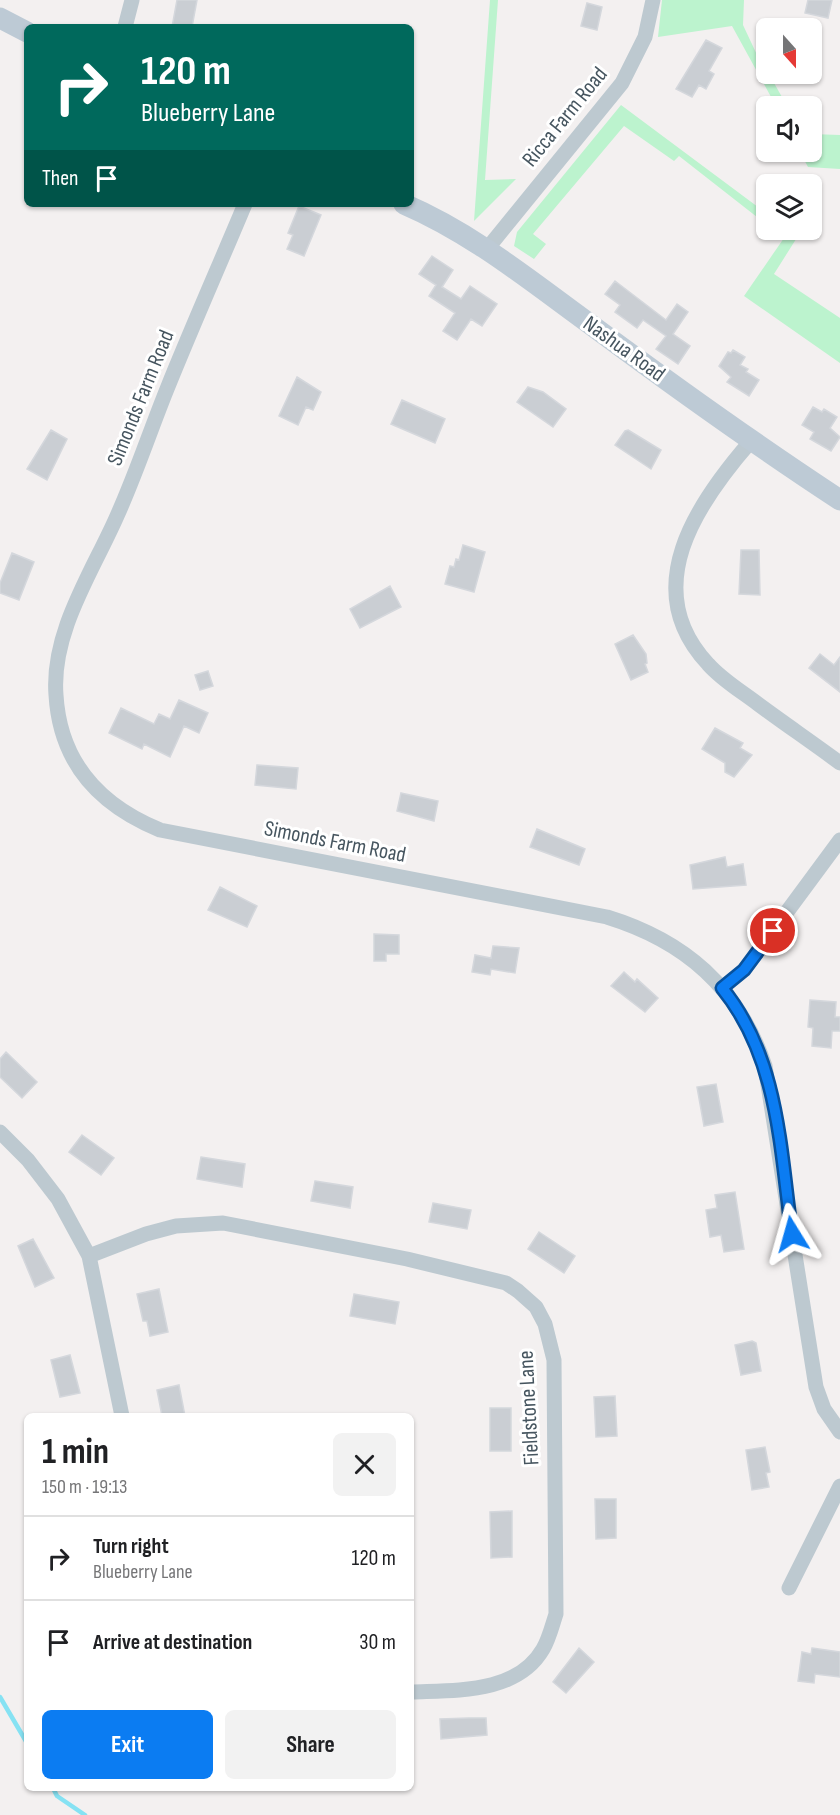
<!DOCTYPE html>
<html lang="en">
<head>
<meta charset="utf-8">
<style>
	body { margin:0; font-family:"Sofia Sans Condensed",sans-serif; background:#f2f2f2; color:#202124; height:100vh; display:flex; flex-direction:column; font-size:22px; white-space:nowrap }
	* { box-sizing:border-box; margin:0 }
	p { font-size:20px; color:#757577 }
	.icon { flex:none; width:33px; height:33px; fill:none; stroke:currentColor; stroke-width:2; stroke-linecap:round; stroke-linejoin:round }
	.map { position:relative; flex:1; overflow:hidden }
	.details { position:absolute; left:24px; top:1413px; width:390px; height:378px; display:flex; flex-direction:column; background:#fff; border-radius:9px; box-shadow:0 2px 4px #0004 }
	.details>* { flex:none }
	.banner { position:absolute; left:24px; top:24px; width:390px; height:183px; border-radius:9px; box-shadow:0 2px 4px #0004; background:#00695c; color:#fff; overflow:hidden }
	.needle { width:39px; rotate:159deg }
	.tools { position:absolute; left:756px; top:18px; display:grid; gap:12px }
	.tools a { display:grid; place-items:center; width:66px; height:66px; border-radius:9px; background:#fff; box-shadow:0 2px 4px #0004; font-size:30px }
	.pin { position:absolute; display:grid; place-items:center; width:51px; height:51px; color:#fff; margin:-26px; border:3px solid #fff; border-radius:50%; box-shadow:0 2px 6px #0007 }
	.me { position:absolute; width:66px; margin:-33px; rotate:352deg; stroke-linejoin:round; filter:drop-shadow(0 0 4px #0008) }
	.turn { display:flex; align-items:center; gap:21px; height:126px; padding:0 18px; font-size:27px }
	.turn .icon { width:78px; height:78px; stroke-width:2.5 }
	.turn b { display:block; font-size:42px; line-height:51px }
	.then { display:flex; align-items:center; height:57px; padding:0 18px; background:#0003; gap:12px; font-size:22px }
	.round { display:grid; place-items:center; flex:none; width:63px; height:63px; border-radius:9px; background:#f2f2f2 }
	.headline { display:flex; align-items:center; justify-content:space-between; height:102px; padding:0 18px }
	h1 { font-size:36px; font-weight:700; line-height:45px }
	.action { display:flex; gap:12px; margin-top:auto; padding:12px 18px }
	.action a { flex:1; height:69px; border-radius:9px; background:#0b7cf2; color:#fff; font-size:24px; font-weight:700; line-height:69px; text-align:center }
	.action a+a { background:#f2f2f2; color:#202124 }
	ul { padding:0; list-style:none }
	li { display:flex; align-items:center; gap:18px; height:84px; padding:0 18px; border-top:2px solid #e0e0e0 }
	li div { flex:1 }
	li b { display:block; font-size:22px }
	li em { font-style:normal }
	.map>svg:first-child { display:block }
	.green { fill:#bcf3ce }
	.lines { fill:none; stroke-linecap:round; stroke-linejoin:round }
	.stream { stroke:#86e2f3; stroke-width:4.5 }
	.building { fill:#caced3; stroke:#d4d7dc; stroke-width:1.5 }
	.street { stroke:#bdc9d0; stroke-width:15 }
	.secondary { stroke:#bdcad5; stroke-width:21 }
	.route-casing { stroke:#07519d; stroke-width:15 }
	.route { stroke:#0b7cf2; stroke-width:10 }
	.labels { text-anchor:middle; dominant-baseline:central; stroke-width:6; stroke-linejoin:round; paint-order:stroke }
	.street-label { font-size:22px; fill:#46555f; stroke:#fff }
</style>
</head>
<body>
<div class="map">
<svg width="840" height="1815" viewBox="0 0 840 1815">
	<rect width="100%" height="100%" fill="#f3f0f0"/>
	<path class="green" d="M 490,0 L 498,0 L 485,180 L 516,179 L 474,221 Z
		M 662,0 L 744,0 L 743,25 L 766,74 L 769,74 L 787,106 L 776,106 L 732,26 L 658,37 Z
		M 621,105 L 766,213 L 766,224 L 679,156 L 674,161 L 624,126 L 533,234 L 546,244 L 534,259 L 514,246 L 517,232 Z
		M 812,134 L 840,135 L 840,169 L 808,167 L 800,152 L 812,152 Z
		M 774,230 L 789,230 L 798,236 L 774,274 L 840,318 L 840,363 L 744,296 L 784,238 Z"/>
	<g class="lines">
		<path class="stream" d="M 0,1697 L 27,1743
			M 53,1788 L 57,1796 L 85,1815"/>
	</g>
	<path class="building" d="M 177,0 L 197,0 L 192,27 L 172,27 Z
		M 808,0 L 832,0 L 828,18 L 805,13 Z
		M 587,3 L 602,7 L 597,30 L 581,26 Z
		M 706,40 L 722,48 L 709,71 L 714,74 L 706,89 L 699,85 L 692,97 L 676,89 Z
		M 299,206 L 321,215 L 304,256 L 287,249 L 293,235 L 288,233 Z
		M 432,256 L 453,270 L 442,287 L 461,299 L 470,286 L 497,304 L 482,326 L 471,319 L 457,340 L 443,331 L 455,313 L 429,296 L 436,285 L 419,274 Z
		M 615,281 L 666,320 L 677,304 L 688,312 L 673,334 L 690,346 L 678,364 L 656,349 L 666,336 L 643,320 L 637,328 L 615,312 L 620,305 L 605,294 Z
		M 733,350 L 745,357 L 740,365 L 748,369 L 746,372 L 759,380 L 749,396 L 727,382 L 731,377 L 719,366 L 728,352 L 731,353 Z
		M 297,377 L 321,392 L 313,410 L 306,407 L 298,425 L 279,416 Z
		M 528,387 L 543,392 L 566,409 L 553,427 L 517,402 Z
		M 402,400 L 445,419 L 435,443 L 391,424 Z
		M 813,407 L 822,412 L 824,409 L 837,417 L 830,428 L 840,437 L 831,451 L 810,439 L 814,432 L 802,425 Z
		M 51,430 L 67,439 L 47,480 L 27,469 Z
		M 628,430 L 661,450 L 651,469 L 615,445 L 625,431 Z
		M 463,545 L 485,552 L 474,592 L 445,584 L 450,566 L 454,567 L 456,559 L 459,560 Z
		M 741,550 L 759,550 L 760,595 L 739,594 Z
		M 12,553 L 34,562 L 19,600 L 0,593 L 0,583 Z
		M 390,586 L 401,607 L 360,628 L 350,609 Z
		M 633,635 L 646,654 L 647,663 L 645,664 L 648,672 L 631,680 L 615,644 Z
		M 820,654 L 834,665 L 840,657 L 840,692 L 809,668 Z
		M 208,671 L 213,686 L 200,690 L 195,675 Z
		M 179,700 L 208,713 L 199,733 L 184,726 L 170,757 L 144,744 L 142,749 L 109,733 L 121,708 L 154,724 L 159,714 L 170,719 Z
		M 715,728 L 743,743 L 740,748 L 752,755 L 734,777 L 725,772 L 725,763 L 702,749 Z
		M 257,765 L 298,768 L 296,789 L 255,785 Z
		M 401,793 L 438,801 L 434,821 L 397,811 Z
		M 537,829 L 585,849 L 579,865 L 530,847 Z
		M 725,857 L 727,867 L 743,864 L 746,885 L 693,889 L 690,865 Z
		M 220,887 L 257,906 L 247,927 L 208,910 Z
		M 374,934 L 399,935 L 399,954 L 386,954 L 386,961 L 374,961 Z
		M 493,946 L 519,948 L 515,973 L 491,969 L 490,975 L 472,972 L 475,955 L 491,958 Z
		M 624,972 L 635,982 L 637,979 L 658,998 L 645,1012 L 611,986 Z
		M 810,1000 L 836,1002 L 835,1017 L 840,1017 L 840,1031 L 832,1031 L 831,1048 L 812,1046 L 813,1028 L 808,1027 Z
		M 6,1052 L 37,1082 L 22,1098 L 0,1077 L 0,1059 Z
		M 716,1084 L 723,1122 L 704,1126 L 697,1087 Z
		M 82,1135 L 114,1158 L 101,1175 L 69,1152 Z
		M 201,1157 L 245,1164 L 242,1187 L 197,1179 Z
		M 315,1181 L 353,1187 L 350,1208 L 311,1201 Z
		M 735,1192 L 744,1249 L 724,1252 L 721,1235 L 710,1237 L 706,1210 L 717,1208 L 715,1195 Z
		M 433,1203 L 471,1210 L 467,1229 L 429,1222 Z
		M 539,1232 L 575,1256 L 564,1273 L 528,1249 Z
		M 33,1239 L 54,1278 L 35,1287 L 18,1246 Z
		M 159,1289 L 168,1332 L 150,1336 L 147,1321 L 143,1321 L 137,1294 Z
		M 354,1294 L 399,1302 L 395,1324 L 350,1316 Z
		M 752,1341 L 756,1343 L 761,1371 L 741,1375 L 735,1345 Z
		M 70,1355 L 80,1393 L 60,1397 L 51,1360 Z
		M 179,1385 L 185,1416 L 162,1416 L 157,1390 Z
		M 615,1396 L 617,1436 L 596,1437 L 594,1397 Z
		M 490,1408 L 511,1408 L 511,1451 L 490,1451 Z
		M 765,1447 L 770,1472 L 766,1473 L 769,1487 L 752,1490 L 746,1450 Z
		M 595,1499 L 616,1499 L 616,1538 L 596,1539 Z
		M 512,1511 L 512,1557 L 491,1558 L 490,1512 Z
		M 579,1648 L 594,1662 L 566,1693 L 553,1682 Z
		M 812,1648 L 840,1652 L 840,1677 L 815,1674 L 814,1683 L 798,1681 L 802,1652 L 811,1654 Z
		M 469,1718 L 486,1718 L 487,1735 L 441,1739 L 440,1719 Z"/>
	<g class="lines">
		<path class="street" d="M 125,27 L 132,0
			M 245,204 C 219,266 192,327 167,389 C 150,431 136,474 117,516 C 93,571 51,632 56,695 C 60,763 99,805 160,830 L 607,917 C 685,941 738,987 765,1066 L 816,1387 L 824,1409 L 840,1432
			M 487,249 L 622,83 L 645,37 L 653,0
			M 751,441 C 696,504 638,589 708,664 C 722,680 741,691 758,704 C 785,724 813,743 840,763
			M 722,988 L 744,970 L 840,840
			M 0,1132 L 28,1160 L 58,1199 L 89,1256 L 122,1416
			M 89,1256 L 146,1234 L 176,1226 L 223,1223 L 407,1259 L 506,1283 L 518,1291 L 536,1307 L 545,1324 L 554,1360 L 556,1614 C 552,1626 549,1639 543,1649 C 517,1694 455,1690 411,1692
			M 789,1588 L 840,1486"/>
		<path class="secondary" d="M 0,18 L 27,32
			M 404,204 C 474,234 533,283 594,327 C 675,387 756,445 840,500"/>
	</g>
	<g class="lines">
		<g class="route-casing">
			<path id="route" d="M 773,931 L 744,970 L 722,988 C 779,1058 780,1149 792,1234"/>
		</g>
		<use href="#route" class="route"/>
	</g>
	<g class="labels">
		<g class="street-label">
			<text transform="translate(565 117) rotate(-51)">Ricca Farm Road</text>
			<text transform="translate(624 349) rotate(36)">Nashua Road</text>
			<text transform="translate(141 398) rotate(-68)">Simonds Farm Road</text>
			<text transform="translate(335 842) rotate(11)">Simonds Farm Road</text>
			<text transform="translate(529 1408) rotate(-93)">Fieldstone Lane</text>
		</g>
	</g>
</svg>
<div class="tools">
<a><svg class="needle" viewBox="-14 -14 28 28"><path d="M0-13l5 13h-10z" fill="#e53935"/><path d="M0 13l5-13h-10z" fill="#757577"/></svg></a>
<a><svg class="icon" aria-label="sound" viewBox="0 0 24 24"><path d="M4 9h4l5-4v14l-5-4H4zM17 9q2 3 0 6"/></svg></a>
<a><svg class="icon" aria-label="layers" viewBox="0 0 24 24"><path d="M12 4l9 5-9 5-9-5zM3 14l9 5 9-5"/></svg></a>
</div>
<div class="pin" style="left:773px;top:931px;background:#d93025"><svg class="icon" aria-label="arrive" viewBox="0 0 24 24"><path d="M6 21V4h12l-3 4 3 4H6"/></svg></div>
<svg class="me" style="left:792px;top:1234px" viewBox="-20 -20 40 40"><path d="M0-17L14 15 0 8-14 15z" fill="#0b7cf2" stroke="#fff" stroke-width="4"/></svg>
<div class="banner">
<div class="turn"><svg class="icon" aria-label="right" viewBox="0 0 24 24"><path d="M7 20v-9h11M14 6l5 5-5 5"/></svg><div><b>120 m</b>Blueberry Lane</div></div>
<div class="then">Then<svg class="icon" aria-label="arrive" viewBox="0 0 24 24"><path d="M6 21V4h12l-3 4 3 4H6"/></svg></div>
</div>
<section class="details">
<div class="headline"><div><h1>1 min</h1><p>150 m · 19:13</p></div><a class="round"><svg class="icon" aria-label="close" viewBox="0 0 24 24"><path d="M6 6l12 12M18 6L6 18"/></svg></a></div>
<ul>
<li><svg class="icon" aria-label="right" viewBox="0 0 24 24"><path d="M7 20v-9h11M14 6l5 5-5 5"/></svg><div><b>Turn right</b><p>Blueberry Lane</p></div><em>120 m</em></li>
<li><svg class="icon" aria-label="arrive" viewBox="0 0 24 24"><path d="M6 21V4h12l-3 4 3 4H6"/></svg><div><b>Arrive at destination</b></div><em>30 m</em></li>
</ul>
<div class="action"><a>Exit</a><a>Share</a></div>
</section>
</div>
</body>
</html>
